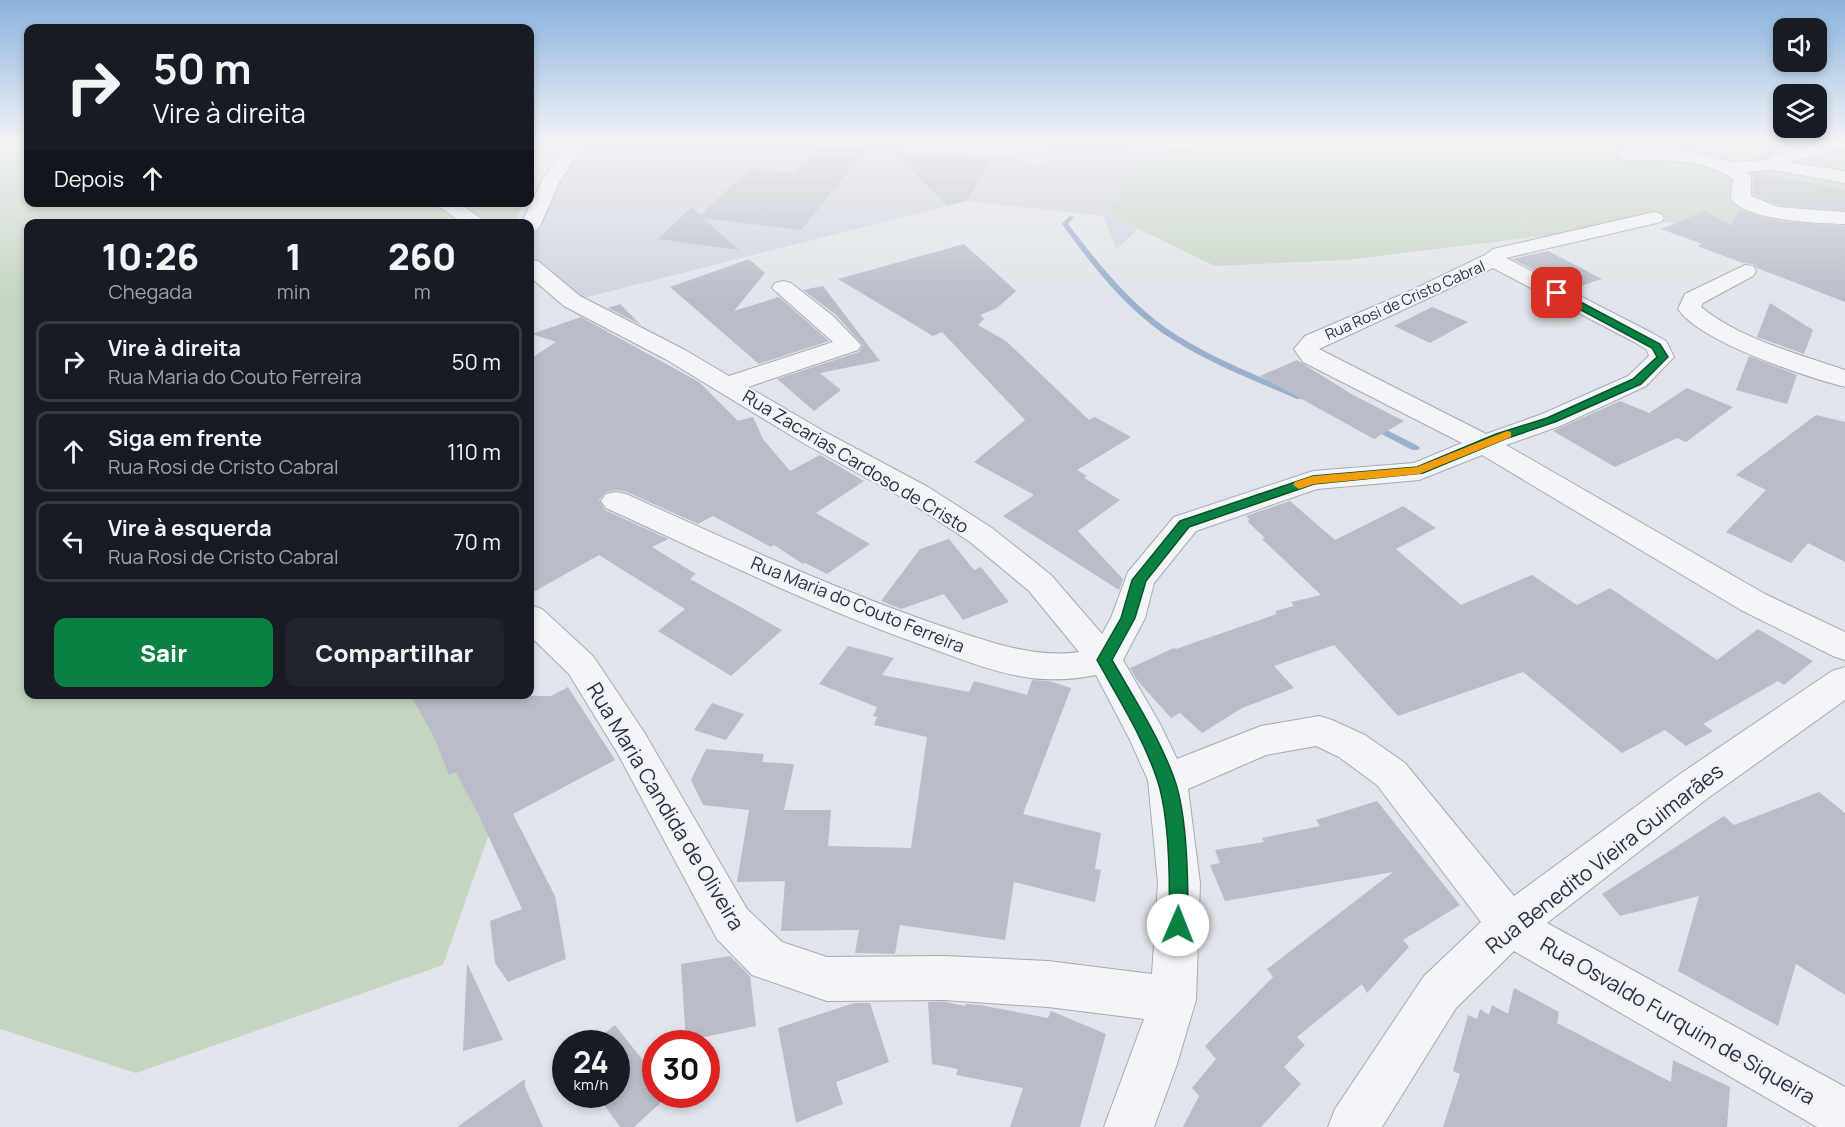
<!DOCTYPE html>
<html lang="pt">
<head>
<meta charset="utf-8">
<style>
	body { margin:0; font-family:Manrope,sans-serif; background:#20242c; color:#f1f3f6; height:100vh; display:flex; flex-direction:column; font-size:22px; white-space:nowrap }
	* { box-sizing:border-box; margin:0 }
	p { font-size:20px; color:#9ea1a6 }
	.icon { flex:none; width:33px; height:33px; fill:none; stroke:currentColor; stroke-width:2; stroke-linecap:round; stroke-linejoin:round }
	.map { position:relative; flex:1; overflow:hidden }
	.panel { position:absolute; left:24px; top:219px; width:510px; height:480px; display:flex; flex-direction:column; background:#171b24; border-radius:12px; box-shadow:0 3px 9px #0003 }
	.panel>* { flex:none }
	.banner { position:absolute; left:24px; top:24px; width:510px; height:183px; border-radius:12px; box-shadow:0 3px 9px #0003; background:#171b24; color:#f1f3f6; overflow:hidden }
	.buttons { position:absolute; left:1773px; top:18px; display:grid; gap:12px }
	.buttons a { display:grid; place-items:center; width:54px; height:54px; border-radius:12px; background:#171b24; box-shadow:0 3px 9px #0003; font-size:30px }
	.speed { position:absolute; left:552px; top:1030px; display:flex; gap:12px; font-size:30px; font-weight:700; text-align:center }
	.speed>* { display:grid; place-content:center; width:78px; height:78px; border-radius:50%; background:#171b24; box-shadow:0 3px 9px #0003; line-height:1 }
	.speed small { font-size:15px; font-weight:400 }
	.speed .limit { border:9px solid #d22; background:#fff; color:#111 }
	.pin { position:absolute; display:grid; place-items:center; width:51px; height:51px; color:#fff; margin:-26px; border-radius:12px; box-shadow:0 3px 9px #0006 }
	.me { position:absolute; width:66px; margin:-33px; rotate:1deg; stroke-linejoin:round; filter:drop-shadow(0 0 4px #0008) }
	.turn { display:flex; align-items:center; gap:21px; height:126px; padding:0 30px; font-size:27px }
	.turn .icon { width:78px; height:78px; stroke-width:2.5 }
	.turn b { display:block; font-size:42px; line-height:51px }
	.then { display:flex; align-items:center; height:57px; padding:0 30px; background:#0003; gap:12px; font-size:22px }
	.eta { display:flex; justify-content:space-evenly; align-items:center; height:102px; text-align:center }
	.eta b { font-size:36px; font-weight:800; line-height:42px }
	.button { display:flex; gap:12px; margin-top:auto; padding:12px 30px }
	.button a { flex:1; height:69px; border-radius:12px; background:#0b8043; color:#fff; font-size:24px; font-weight:800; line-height:69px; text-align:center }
	.button a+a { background:#20242c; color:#f1f3f6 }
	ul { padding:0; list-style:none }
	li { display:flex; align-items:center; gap:18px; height:81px; margin:0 12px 9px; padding:0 18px; border:3px solid #363941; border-radius:12px }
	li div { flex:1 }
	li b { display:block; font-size:22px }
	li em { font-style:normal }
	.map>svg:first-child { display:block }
	.built { fill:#cfd3dd }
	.green { fill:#c5d5c2 }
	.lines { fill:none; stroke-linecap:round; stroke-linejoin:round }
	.stream { fill:#9ab0cc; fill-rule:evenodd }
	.building { fill:#b8bdc8 }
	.street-casing { stroke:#a6abb5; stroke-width:2 }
	.street { fill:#f4f5f8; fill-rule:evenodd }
	.route { fill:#0b8043; stroke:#07532c; stroke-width:1.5 }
	.slow { fill:#f59e0b }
	.labels { text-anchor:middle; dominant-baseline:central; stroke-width:4.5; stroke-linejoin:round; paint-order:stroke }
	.far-street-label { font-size:15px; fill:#283143; stroke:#f1f3f8 }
	.street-label { font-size:18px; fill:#283143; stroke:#f1f3f8 }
	.near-street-label { font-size:21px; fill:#283143; stroke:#f1f3f8 }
</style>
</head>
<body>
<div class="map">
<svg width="1845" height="1127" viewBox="0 0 1845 1127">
	<rect width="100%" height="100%" fill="#e1e4ea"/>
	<path class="built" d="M 584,142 L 875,142 L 1017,158 L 1035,167 L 1054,159 L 1037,142 L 1121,142 L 1191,160 L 1178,191 L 1116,250 L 1104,216 L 966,201 L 572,301 L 530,266 L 530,238 Z"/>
	<path class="green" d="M 0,142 L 28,142 L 28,202 L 523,203 L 515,224 L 28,224 L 28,694 L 443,695 L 495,817 L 443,965 L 136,1073 L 0,1029 Z
		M 1179,142 L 1845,142 L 1845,226 L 1659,222 L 1345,260 L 1215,266 L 1108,214 L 1132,176 Z"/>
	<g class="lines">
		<path class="stream" d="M 1069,216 L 1074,217 L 1068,224 C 1097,262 1128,301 1166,328 C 1208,357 1256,375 1303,395 L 1303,399 L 1297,399 C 1251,379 1203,361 1161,332 C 1122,304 1090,263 1062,224 Z
			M 1373,423 L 1418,446 L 1420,448 L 1418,450 L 1412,450 L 1370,428 L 1370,424 Z"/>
	</g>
	<path class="building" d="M 821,142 L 868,148 L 801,230 L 703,218 L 739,250 L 658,239 L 691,207 L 701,215 L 751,168 L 794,173 Z
		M 889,150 L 990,161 L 966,201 L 948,205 Z
		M 1757,173 L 1845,190 L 1845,210 L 1779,205 L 1753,194 L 1753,181 Z
		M 1739,209 L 1751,214 L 1784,222 L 1845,226 L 1845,302 L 1757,268 L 1753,264 L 1743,263 L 1697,246 L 1702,244 L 1661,229 L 1705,211 L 1731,225 Z
		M 964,244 L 1016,291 L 997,308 L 980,315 L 984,319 L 978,325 L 1006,341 L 1089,420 L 1095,417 L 1131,437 L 1077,470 L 1087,476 L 1084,478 L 1120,500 L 1078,531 L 1123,579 L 1119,590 L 1003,516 L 1034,495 L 974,462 L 1025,420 L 942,332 L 933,336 L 838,279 Z
		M 1548,251 L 1602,279 L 1572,289 L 1512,259 Z
		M 749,259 L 765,273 L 734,311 L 779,297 L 829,341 L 759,364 L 670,287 Z
		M 823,286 L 880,361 L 820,373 L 841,390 L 814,411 L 777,379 L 859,352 L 863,345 L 835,314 L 803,290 Z
		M 1770,303 L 1813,330 L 1804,354 L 1757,337 Z
		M 620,304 L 641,325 L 608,308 Z
		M 1432,307 L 1468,322 L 1430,343 L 1394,326 Z
		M 581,317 L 699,382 L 738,421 L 753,417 L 763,439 L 790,471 L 820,455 L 864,481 L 816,513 L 870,544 L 827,574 L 805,563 L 803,564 L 774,545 L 771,547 L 713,516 L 698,524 L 627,492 L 616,490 L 606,492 L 599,500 L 605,510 L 668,539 L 652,547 L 696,574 L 690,579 L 782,630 L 731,676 L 658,631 L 685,609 L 599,555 L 530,594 L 530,359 L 556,342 L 532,334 Z
		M 1749,356 L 1797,375 L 1787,404 L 1736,390 Z
		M 1297,360 L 1353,395 L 1404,421 L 1374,439 L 1260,376 Z
		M 1687,388 L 1733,407 L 1686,442 L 1677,438 L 1615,467 L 1553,431 L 1620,401 L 1649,413 Z
		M 1816,415 L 1845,422 L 1845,562 L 1808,543 L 1791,563 L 1726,532 L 1766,490 L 1736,475 Z
		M 1290,501 L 1335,540 L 1403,506 L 1436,528 L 1396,549 L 1461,605 L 1532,575 L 1577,605 L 1610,588 L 1717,660 L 1758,629 L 1813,661 L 1784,685 L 1778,681 L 1703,724 L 1713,731 L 1686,746 L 1665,730 L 1622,753 L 1523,672 L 1398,716 L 1334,645 L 1274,666 L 1294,688 L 1242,708 L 1202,733 L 1180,713 L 1171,718 L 1137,680 L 1130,668 L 1174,648 L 1176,649 L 1277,614 L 1275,611 L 1294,606 L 1291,602 L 1321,595 L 1262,539 L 1265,538 L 1247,521 L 1250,520 L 1246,516 Z
		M 949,539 L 974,570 L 981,567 L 1009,602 L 963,620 L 944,594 L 901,609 L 881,601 L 920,549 Z
		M 848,646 L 894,658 L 882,675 L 969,692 L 974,681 L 1027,695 L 1032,680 L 1049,681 L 1071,688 L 1023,814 L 1101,833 L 1095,869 L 1101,870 L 1095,902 L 1014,882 L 1005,940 L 900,925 L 895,954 L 855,953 L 859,930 L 781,931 L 785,881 L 737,882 L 749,810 L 703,805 L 691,780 L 706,749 L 764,754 L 762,762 L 794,764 L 784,810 L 831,810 L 828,846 L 911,848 L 927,737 L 874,725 L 877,717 L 873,716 L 877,707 L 819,684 Z
		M 568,687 L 615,760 L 513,814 L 555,896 L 566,959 L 508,982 L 495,963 L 490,921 L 522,909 L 479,816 L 456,772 L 449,775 L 435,739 L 410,694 L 551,696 Z
		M 712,703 L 744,714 L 726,740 L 694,730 Z
		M 1819,792 L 1845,813 L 1845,995 L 1796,964 L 1778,1026 L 1678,971 L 1699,896 L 1620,916 L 1602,894 L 1724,816 L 1734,825 Z
		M 1377,801 L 1460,905 L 1403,940 L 1409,947 L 1367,993 L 1362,984 L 1297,1037 L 1305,1045 L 1284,1067 L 1301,1084 L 1261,1127 L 1183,1127 L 1199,1096 L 1192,1088 L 1216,1059 L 1205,1046 L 1273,977 L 1267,969 L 1393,872 L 1225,901 L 1210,865 L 1220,863 L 1215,850 L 1264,842 L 1262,838 L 1320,826 L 1316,820 Z
		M 730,956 L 750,976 L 756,1026 L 686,1041 L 681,964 Z
		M 467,963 L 503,1040 L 463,1051 Z
		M 1514,988 L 1559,1012 L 1557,1023 L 1671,1082 L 1673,1060 L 1730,1087 L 1727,1127 L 1443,1127 L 1460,1074 L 1453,1071 L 1468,1015 L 1477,1019 L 1480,1009 L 1489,1015 L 1492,1005 L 1508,1014 Z
		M 928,1002 L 946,1002 L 965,1006 L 966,1004 L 980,1005 L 1048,1018 L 1051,1011 L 1106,1034 L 1080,1127 L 1010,1127 L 1023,1088 L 956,1075 L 958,1069 L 932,1064 Z
		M 854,1003 L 870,1003 L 889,1062 L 836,1082 L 843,1104 L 796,1123 L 778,1028 Z
		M 615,1025 L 656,1077 L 656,1095 L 669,1095 L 634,1127 L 620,1127 L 600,1099 L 596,1103 L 591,1095 L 616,1095 L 616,1044 L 576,1044 L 589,1033 L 595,1041 Z
		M 525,1079 L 525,1087 L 543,1127 L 457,1127 Z"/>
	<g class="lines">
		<g class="street-casing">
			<path id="street" d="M 568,142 L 586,142 L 560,181 L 540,226 L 537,230 L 530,232 L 530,224 L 521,224 L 542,181 Z
				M 1150,142 L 1202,142 L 1199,146 C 1186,149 1166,149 1153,146 Z
				M 1827,142 L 1845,142 L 1845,148 L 1789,162 L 1845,171 L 1845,183 L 1773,170 L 1746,172 L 1751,177 L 1751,196 L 1778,207 L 1845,212 L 1845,224 C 1819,223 1747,221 1731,199 L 1733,179 C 1701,157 1665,161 1628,160 L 1622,159 L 1619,155 L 1622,151 L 1628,150 L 1688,151 L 1730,162 L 1768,160 L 1771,156 Z
				M 433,202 L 457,202 L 489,224 L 464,224 Z
				M 1654,212 L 1661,214 L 1664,218 L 1661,222 L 1506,258 L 1650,332 L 1666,341 L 1674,357 L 1646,386 L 1560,426 L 1506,445 L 1765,594 L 1845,632 L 1845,660 L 1833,656 L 1741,610 L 1482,455 L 1419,480 L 1317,489 L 1196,531 L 1154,583 L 1145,618 L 1123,660 L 1160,724 L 1177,759 L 1261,726 L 1319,716 L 1332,720 L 1365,735 L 1405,763 L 1514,896 L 1680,774 L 1832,671 L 1845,667 L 1845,700 L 1708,798 L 1547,923 L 1845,1087 L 1845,1127 L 1817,1127 L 1514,951 L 1456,1008 L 1382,1127 L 1328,1127 L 1335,1109 L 1424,976 L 1481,922 L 1377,785 L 1339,757 L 1316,746 L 1266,755 L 1188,789 L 1200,883 L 1196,1000 L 1177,1064 L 1154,1127 L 1104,1127 L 1144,1019 L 1048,1007 L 944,1000 L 827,1001 L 752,975 L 717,939 L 618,754 L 569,674 L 530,636 L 530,605 L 542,609 L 593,656 L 644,732 L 747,909 L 782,942 L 827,957 L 944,956 L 1048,961 L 1152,974 L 1158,883 L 1148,780 L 1129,738 L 1096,675 C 1072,680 1043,681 1019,676 C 985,670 951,655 919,644 C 812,606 709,555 606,508 L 601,501 L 606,494 L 616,492 L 626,494 C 730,541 834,589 941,626 C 984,640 1033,659 1079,652 L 1029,591 L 970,542 L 908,501 L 805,444 L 667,360 L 564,306 L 530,277 L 530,260 L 538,261 L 580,296 L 685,350 L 729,376 L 833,342 L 772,288 L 775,283 L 783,281 L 791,283 L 833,316 L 861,345 L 858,350 L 748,387 L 825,432 L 928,487 L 992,528 L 1051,575 L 1102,634 L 1111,618 L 1128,572 L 1174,517 L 1313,471 L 1414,463 L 1462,443 L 1303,362 L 1294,349 L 1305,336 L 1410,291 L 1485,255 L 1493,249 ZM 1493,268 L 1634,342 L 1647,350 L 1649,356 L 1628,376 L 1542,414 L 1486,434 L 1319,349 Z
				M 1745,265 L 1753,266 L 1756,271 L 1753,276 L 1703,303 L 1701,307 C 1742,340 1796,353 1845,370 L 1845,387 C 1806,377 1700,342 1678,309 L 1685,294 Z"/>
		</g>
		<use href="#street" class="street"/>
	</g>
	<linearGradient id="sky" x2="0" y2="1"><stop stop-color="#89b2dd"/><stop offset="0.47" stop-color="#f2f3f6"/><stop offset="1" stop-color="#f2f3f6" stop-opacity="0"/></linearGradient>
	<rect width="1845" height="300" fill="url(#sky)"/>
	<path class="route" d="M 1553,291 L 1560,291 L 1660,344 L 1668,357 L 1641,384 L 1555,422 L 1505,439 L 1423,473 L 1314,484 L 1189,527 L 1146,581 L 1135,618 L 1112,660 C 1134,698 1159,737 1174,778 C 1188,816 1188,885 1188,925 L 1185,931 L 1178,934 L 1171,931 L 1169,925 C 1170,885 1170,817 1157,779 C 1143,737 1118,698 1097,660 L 1121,618 L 1132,580 L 1180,521 L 1313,476 L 1417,467 L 1496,434 L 1547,418 L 1633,379 L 1657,357 L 1652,348 L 1553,295 Z"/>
	<path class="slow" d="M 1507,431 L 1511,432 L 1511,437 L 1419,474 L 1314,484 L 1299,489 L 1293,485 L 1295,482 L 1313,476 L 1417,467 Z"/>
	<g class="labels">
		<g class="far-street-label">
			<text transform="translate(1405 300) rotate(-24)">Rua Rosi de Cristo Cabral</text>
		</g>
		<g class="street-label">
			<text transform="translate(856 461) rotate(31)">Rua Zacarias Cardoso de Cristo</text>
			<text transform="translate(858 604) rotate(22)">Rua Maria do Couto Ferreira</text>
		</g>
		<g class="near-street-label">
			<text transform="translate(666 806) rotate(59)">Rua Maria Candida de Oliveira</text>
			<text transform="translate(1604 858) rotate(-38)">Rua Benedito Vieira Guimarães</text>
			<text transform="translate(1678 1020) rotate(30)">Rua Osvaldo Furquim de Siqueira</text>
		</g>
	</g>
</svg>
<div class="buttons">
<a><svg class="icon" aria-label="sound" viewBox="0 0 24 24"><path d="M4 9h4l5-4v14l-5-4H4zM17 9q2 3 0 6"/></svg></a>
<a><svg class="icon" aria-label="layers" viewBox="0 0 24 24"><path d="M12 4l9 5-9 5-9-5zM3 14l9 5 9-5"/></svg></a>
</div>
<div class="speed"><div>24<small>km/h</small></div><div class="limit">30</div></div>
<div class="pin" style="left:1557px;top:293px;background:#d93025"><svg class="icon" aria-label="arrive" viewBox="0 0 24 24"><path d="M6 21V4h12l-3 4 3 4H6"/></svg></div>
<svg class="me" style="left:1178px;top:925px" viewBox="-20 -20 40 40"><circle r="19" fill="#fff"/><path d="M0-13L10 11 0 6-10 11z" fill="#0b8043"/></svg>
<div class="banner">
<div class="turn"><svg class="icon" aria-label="right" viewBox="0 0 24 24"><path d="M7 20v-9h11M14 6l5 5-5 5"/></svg><div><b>50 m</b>Vire à direita</div></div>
<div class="then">Depois<svg class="icon" aria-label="ahead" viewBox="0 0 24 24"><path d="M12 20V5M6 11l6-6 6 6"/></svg></div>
</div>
<section class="panel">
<div class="eta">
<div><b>10:26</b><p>Chegada</p></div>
<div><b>1</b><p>min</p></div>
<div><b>260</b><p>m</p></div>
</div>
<ul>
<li><svg class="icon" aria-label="right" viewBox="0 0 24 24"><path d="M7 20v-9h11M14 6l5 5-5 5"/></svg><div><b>Vire à direita</b><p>Rua Maria do Couto Ferreira</p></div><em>50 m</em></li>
<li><svg class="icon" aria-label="ahead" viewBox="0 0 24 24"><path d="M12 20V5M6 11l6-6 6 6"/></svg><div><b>Siga em frente</b><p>Rua Rosi de Cristo Cabral</p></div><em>110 m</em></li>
<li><svg class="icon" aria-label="left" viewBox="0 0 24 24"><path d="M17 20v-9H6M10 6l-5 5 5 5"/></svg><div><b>Vire à esquerda</b><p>Rua Rosi de Cristo Cabral</p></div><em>70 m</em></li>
</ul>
<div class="button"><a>Sair</a><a>Compartilhar</a></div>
</section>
</div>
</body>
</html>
